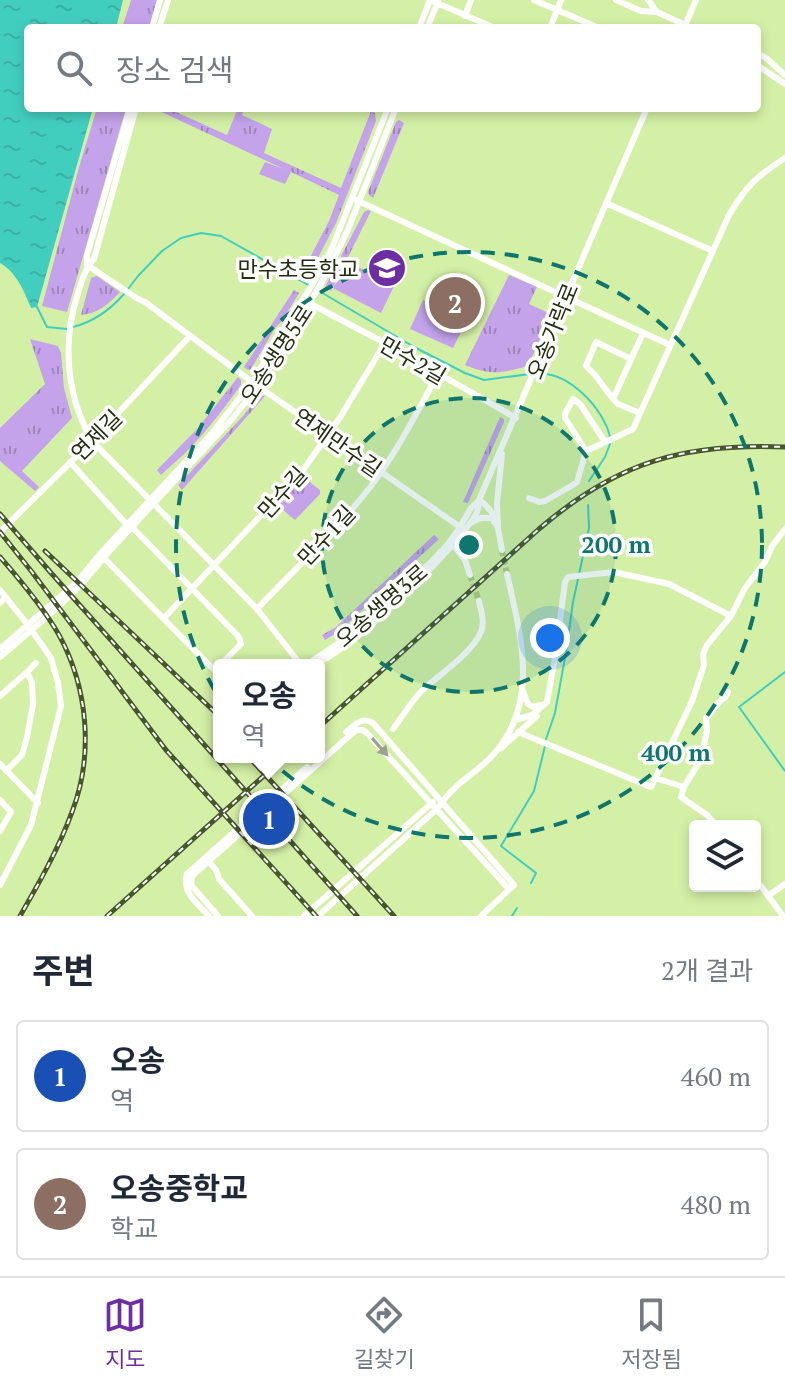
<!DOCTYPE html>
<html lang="ko">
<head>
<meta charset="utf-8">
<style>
  :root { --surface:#fff; --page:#f6f6f7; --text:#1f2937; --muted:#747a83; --line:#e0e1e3; --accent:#6e2ea3 }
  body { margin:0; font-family:"PT Serif","Noto Sans KR",serif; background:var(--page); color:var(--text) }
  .controls { position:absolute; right:24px; bottom:24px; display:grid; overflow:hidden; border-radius:8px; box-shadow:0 4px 12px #0003 }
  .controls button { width:72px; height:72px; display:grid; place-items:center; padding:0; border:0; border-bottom:2px solid var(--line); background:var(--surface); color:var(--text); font:40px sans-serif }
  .you { position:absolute; left:550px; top:638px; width:28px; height:28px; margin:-20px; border:6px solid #fff; border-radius:50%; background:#1a73e8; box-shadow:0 0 0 12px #1a73e833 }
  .badge { display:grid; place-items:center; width:52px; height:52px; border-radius:50%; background:var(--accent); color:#fff; font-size:26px; font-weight:700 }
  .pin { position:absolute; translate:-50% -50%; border:4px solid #fff; box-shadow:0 2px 8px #0006 }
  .popup { position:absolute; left:213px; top:659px; width:112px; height:104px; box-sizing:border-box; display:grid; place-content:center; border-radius:8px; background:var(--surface); filter:drop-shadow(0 2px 6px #0005); font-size:26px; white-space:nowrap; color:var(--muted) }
  .popup b { font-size:30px; color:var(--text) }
  .popup::after { content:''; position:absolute; left:50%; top:100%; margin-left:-16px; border:16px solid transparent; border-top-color:var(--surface) }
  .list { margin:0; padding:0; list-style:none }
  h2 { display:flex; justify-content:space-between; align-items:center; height:104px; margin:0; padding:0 32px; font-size:34px }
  h2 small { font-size:26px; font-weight:400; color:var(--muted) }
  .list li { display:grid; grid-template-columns:52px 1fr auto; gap:24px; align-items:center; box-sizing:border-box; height:112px; margin:0 16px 16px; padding:0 16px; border:2px solid var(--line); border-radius:8px }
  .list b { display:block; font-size:30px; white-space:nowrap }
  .list p { margin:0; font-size:26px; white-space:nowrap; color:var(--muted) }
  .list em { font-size:26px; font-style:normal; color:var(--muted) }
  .icon { flex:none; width:44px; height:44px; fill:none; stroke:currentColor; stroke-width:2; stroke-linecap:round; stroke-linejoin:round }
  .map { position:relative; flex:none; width:785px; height:916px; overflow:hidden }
  .search { position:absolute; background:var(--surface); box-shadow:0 4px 12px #0003; left:24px; right:24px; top:24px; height:88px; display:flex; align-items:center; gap:20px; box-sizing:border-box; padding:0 28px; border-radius:8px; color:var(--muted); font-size:30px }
  .sheet { height:360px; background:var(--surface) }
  nav { display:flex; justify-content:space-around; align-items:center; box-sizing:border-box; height:112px; border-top:2px solid var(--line); background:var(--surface); font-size:22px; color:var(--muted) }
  nav a { display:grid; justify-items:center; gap:4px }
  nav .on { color:var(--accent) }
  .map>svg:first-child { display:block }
  .grass { fill:url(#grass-tufts) }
  .garden { fill:#c4a3ea }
  .water { fill:url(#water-ripples) }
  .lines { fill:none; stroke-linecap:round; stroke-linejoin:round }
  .stream { stroke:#42cebf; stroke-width:2 }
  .minor-tunnel { stroke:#b1c988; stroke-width:6; stroke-dasharray:6 3; stroke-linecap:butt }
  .minor { stroke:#fff; stroke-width:6 }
  .rail-casing { stroke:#485630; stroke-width:5 }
  .rail { stroke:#fff; stroke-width:2; stroke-dasharray:6; stroke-linecap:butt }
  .oneway { fill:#9ca194 }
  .ring { fill:none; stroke:#0f766e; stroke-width:4; stroke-dasharray:14 10 }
  .labels { text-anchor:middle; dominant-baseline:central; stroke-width:7; stroke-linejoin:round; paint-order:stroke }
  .poi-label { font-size:22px; fill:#242e11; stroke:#fff; text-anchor:end }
  .street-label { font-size:22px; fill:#242e11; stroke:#fff }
  .centre { fill:#0f766e; stroke:#fff; stroke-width:4 }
  .ring-label { font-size:24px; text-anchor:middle; font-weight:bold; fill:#0f766e; stroke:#fff; stroke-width:7; stroke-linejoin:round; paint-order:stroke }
</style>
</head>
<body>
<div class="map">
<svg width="785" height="916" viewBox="0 0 785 916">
  <defs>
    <pattern id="grass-tufts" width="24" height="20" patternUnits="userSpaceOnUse" patternTransform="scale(2)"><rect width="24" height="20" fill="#c4a3ea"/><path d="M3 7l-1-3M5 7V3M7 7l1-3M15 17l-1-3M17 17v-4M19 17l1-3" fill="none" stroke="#9f85bc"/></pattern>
    <pattern id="water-ripples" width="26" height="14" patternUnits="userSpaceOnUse" patternTransform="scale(2)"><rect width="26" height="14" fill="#42cebf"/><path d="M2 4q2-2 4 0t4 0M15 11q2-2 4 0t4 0" fill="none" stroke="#3ab1a3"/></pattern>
  </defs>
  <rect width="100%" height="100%" fill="#d4f0a6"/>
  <path class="grass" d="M131 0H157L149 28H122Z
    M97 108H126L67 312 42 306 79 167Z
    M153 108H167L227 135 238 108H244L242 115 272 129 264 153 341 188 371 111 375 113 376 121 336 223 308 277 302 273 329 221 339 195 291 172 285 184 259 174 265 162 284 169Z
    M399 120 404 123 373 198 369 195 368 192 396 122Z
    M368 210 371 211 331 291 325 287 364 212Z
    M509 275 537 287 529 304 551 314 528 366C501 373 491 376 465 365Z
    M97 276 120 292C109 304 97 314 81 315L91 278Z
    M294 290 299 293 282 321 275 328 251 369 248 370 244 367Z
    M30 339 58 346 61 353 64 388 72 418 22 471 39 487 35 491 0 461V428L45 384Z
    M238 377 241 380V385C225 407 209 428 191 447 182 457 171 465 161 475L157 470 198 428Z
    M260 395 265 396 182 490 178 485 244 415Z
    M500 417 504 419V422L468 503 463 502Z
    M300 479H306L320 490V494L295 520 277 505Z
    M434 535 439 539 338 632 325 640 322 635 336 627Z"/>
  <path class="garden" d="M347 262 395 284 381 313 333 288Z
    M423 300 467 320 453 348 410 329Z"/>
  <path class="water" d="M0 0H123L116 28H28V108H93L37 307 31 308C24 291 17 273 0 263Z"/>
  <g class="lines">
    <path class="stream" d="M128 289 138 276 162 251 181 238 201 233 221 236 310 286
      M319 291 416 348 465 373 484 380 530 374
      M37 307 47 327 67 329
      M73 327C93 322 110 310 124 294
      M536 374C568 370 604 409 610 437
      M589 481 605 457 610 444
      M785 672 739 707 785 771
      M546 739 555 713 566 652 573 602 589 528 588 505
      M531 883 536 873 501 846 534 791 545 746
      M512 916 517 908"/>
    <path class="minor-tunnel" d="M502 550 507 574
      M470 575 479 601"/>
    <path class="minor" d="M534 0 599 28
      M616 0 641 11 657 12 692 28
      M648 0 657 12
      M465 16 471 0
      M152 28 160 0
      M159 28 168 0
      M419 28 430 0 495 28
      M427 28 438 2
      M550 28 561 0
      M684 28 696 0
      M757 53 766 58 785 75
      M757 65 785 84
      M136 108 94 259C85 268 82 281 78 293 62 342 66 395 92 441L257 609 301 665
      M356 200 670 345
      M606 203 713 251
      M87 265 138 299 145 302 252 382 460 527
      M87 265V255L130 108
      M309 303 385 343 516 418
      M631 359 596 342 586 366 595 375 613 399 643 333
      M613 399 618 404 640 413
      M586 451 565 418V414L573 399 580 404 605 442
      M70 462 127 525
      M529 498 539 502 545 501 571 486 577 482 586 451 633 429 729 215C747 185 756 177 785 158
      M479 500C498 512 498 530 502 550
      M470 523 481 518H492L495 523
      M498 526 497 503 502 454
      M132 527 239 637 241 644 220 665
      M0 532 92 441 190 336
      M453 545 465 560 470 575
      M101 555 219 675
      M0 590 28 625 51 658 58 683 61 706 31 825 0 885
      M0 603 2 601
      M257 609C295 569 337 530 371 486 397 452 417 412 438 374
      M164 618 301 473 339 419 385 343
      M0 649 78 581 100 554 212 433 252 382 315 280 332 248 388 108
      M0 657C36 626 75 596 104 557L232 419 258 386 321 284 347 232 396 108
      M306 665 339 643 430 563 448 544 460 527 471 508 479 500
      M312 665C345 657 462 544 477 512 478 508 479 505 479 500L647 108
      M27 672 36 663
      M523 691 528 704 533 707 541 705
      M0 696 27 672 32 683 33 704 27 737 22 755 6 771
      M515 720 532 715 547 702 555 658 565 582 568 577 614 572 669 584 731 616
      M393 729C404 715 414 696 428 685 444 672 473 651 481 632 485 622 481 611 479 601
      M346 732C355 725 361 716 373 723L514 885 481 916
      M518 732 651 787 692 701 704 665 703 654 707 645 731 616 745 588 765 562 772 546 785 529
      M501 748 537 716
      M0 764 38 803
      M655 778 684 787
      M0 800 11 812 0 831
      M717 826 707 815 681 797 684 787 701 759 707 731 706 718 722 699 725 698 728 692
      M207 860 216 870 219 879 252 916
      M755 878 783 916
      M768 896 785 884
      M209 916C198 904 181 892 187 874L307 767
      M218 916 191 885 192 876 356 730H363L367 733 509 889
      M304 916 433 802
      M318 916 437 809C441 804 444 799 449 794 461 780 478 771 491 757 541 705 521 636 507 574"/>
    <defs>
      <path id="rail" d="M0 514 52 574 357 916
        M0 532 32 572 166 750 316 916
        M45 551 219 716
        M0 557C21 581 43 607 59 635 88 688 94 755 72 812 59 848 39 883 20 916
        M319 727 539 529C617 462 683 443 785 447
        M249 757 394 916
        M107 916 285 757"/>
    </defs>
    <use href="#rail" class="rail-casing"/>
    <use href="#rail" class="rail"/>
  </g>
  <defs><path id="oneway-solid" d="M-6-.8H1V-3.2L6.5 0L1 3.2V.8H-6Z" transform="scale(2)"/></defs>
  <use class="oneway" href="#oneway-solid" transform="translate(380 747) rotate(48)"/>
  <circle cx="469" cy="545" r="147" fill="#0f766e" fill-opacity=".12"/>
  <g class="ring">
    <circle cx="469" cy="545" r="147"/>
    <circle cx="469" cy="545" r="293"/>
  </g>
  <defs>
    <symbol id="school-disc" viewBox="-11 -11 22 22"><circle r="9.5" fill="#6e2ea3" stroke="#fff"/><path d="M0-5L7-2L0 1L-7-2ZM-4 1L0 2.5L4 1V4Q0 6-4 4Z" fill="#fff"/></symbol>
  </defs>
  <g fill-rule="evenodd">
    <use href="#school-disc" x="365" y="246" width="44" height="44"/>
  </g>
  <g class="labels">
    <g class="poi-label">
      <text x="359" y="268">만수초등학교</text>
    </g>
    <g class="street-label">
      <text transform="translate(552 331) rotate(-68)">오송가락로</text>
      <text transform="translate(276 354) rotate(-57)">오송생명5로</text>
      <text transform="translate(413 360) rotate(30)">만수2길</text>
      <text transform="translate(96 435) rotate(-45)">연제길</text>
      <text transform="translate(338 442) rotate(35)">연제만수길</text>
      <text transform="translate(282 492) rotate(-48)">만수길</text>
      <text transform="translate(326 535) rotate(-47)">만수1길</text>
      <text transform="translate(381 605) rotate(-41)">오송생명3로</text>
    </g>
  </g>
  <circle cx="469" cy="545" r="12" class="centre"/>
  <g class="ring-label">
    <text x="616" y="553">200 m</text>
    <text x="676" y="761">400 m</text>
  </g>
</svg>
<div class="controls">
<button><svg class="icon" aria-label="layers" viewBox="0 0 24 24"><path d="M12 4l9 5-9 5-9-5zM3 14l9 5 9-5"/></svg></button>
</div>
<div class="you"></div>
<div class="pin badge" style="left:269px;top:819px;background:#1a4fb4">1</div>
<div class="popup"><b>오송</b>역</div>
<div class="pin badge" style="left:455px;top:303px;background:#8d6e63">2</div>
<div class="search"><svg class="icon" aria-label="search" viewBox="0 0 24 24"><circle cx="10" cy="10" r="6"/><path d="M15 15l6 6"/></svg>장소 검색</div>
</div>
<section class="sheet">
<h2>주변<small>2개 결과</small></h2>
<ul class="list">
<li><span class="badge" style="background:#1a4fb4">1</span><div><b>오송</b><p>역</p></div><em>460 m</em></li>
<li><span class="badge" style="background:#8d6e63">2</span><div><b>오송중학교</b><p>학교</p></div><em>480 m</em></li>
</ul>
</section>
<nav>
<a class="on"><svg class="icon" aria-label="map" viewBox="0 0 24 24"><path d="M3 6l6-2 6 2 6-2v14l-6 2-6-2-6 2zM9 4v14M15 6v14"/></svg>지도</a>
<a><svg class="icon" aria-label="directions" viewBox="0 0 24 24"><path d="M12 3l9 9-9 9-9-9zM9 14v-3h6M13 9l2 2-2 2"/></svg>길찾기</a>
<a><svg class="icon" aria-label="saved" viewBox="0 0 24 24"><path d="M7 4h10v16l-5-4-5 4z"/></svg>저장됨</a>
</nav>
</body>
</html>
